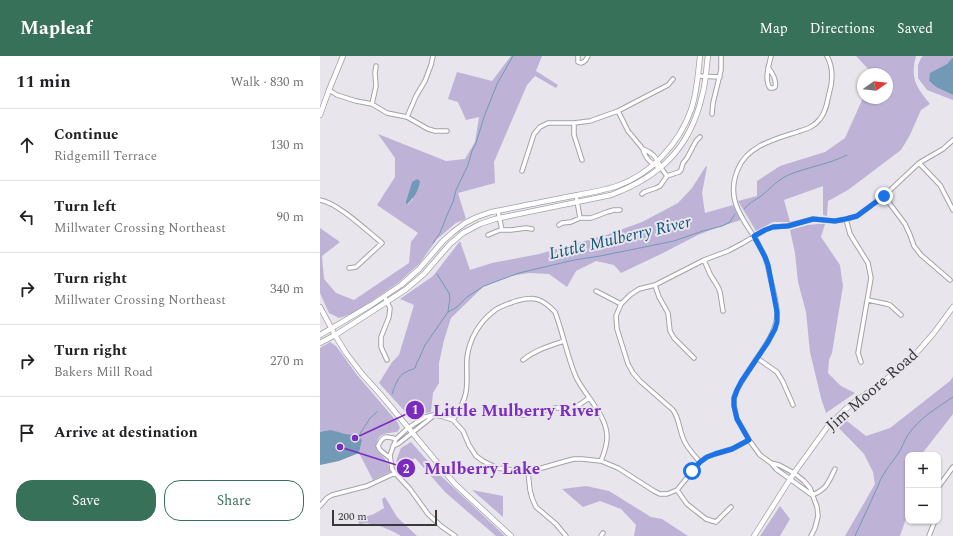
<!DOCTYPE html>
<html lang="en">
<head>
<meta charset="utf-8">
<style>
  :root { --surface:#fff; --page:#f6f6f6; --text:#202124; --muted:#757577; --line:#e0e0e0; --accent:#377159 }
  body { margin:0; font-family:Spectral,serif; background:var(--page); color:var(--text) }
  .controls { position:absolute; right:12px; bottom:12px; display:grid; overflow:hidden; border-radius:8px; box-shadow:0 1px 3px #0004 }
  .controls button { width:36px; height:36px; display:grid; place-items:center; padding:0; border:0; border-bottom:1px solid var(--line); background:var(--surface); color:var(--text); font:20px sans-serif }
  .compass { position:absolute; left:537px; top:12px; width:36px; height:36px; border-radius:50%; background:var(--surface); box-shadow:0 1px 3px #0004; rotate:75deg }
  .scale { position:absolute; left:12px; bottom:10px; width:105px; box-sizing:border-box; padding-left:4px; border:2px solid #39383b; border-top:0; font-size:11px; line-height:14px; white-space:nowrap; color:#39383b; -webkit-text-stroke:3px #e8e6ec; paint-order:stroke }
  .stop { position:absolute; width:12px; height:12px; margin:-9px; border:3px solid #1a73e8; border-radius:50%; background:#fff }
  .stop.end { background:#1a73e8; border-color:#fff; box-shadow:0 1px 4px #0008 }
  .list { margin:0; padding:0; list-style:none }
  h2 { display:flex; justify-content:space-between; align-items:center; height:52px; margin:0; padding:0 16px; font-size:17px }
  h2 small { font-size:13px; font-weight:400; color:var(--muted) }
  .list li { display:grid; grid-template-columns:26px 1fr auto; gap:12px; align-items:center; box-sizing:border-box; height:72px; padding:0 16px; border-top:1px solid var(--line) }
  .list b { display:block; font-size:15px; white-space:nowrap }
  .list p { margin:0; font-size:13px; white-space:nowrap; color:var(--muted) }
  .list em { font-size:13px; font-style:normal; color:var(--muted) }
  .actions { display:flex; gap:8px; padding:12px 16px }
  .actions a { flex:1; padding:9px 0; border:1px solid var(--accent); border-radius:16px; text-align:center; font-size:14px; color:var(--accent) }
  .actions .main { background:var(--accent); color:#fff }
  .icon { flex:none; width:22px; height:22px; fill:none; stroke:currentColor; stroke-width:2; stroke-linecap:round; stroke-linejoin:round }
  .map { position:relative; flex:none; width:633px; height:480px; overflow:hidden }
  header { display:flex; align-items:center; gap:24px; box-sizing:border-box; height:56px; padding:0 20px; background:var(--accent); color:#fff }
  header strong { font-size:19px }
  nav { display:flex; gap:22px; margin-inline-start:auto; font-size:14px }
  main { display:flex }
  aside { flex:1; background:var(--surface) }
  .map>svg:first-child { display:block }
  .green { fill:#beb2d7; fill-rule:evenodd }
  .water { fill:#7299b6 }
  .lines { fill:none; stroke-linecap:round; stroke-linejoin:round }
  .stream { stroke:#7299b6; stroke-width:1 }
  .street-casing { stroke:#a4a2a8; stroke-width:5.5 }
  .secondary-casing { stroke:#a4a2a8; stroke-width:6 }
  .street { stroke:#fff; stroke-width:3.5 }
  .secondary { stroke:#fff; stroke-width:4.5 }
  .route { stroke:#1a73e8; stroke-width:5 }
  .labels { text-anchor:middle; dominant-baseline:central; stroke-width:4; stroke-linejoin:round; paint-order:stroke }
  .street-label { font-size:16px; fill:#39383b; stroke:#e8e6ec }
  .water-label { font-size:17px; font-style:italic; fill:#11547c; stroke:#e8e6ec }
  .leader { fill:none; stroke:#7b2cbf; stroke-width:1.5 }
  .callout-dot { fill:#7b2cbf; stroke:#e8e6ec; stroke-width:1.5 }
  .mark-label { font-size:12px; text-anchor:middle; font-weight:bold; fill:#fff }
  .callout-label { font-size:17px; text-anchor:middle; font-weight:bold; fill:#7b2cbf; stroke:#e8e6ec; stroke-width:4; stroke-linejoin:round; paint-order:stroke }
</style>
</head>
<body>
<header>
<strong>Mapleaf</strong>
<nav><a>Map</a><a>Directions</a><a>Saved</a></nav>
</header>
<main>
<aside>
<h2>11 min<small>Walk · 830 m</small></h2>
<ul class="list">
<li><svg class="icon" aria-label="ahead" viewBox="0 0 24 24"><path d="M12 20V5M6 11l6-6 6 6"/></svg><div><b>Continue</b><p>Ridgemill Terrace</p></div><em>130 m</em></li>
<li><svg class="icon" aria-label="left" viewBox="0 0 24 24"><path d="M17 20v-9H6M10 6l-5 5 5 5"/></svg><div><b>Turn left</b><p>Millwater Crossing Northeast</p></div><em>90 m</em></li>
<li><svg class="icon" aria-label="right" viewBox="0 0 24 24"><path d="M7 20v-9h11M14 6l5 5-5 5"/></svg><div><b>Turn right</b><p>Millwater Crossing Northeast</p></div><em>340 m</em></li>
<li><svg class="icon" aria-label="right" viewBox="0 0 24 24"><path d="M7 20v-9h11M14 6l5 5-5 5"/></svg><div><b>Turn right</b><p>Bakers Mill Road</p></div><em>270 m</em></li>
<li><svg class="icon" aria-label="arrive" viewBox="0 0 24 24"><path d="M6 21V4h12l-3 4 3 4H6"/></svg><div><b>Arrive at destination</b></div></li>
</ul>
<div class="actions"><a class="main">Save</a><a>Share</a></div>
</aside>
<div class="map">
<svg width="633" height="480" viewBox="0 0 633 480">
  <rect width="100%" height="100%" fill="#e8e6ec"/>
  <path class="green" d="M191 0H222L216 15 238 29 236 32 215 20 207 29 174 106 175 127 138 137 146 163 136 167 117 183 100 207 79 226 34 257 19 262 9 257 0 237V172L20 186 2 200 4 223 16 237 34 244 89 207 91 186 98 177 57 149 75 121V102L58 78 126 105 145 103 155 86 159 61 146 64 138 46 128 43 137 16 172 25ZM92 126 93 143 88 148 86 145Z
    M536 0H596C590 22 596 31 610 48L601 54 590 79 581 94 528 134 508 145 507 160 503 159V130L464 144 470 166H453L436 175 418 145 437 140V125L460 110 505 96 525 82 543 42H567V18H552V17Z
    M603 0H633C629 9 619 13 611 17L609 25 616 31 633 39V44L607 34 598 22V9L601 2Z
    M386 110 387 111 382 137 385 157 413 149 421 164 393 173 378 179 341 198 301 217 294 209 276 205 256 215 247 231 229 218 209 217 190 220 163 231 131 262 124 284 119 307V327L113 337 111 356 89 360 59 327 72 306 79 299 94 249 80 243 113 220 140 185 150 214 172 207 219 198 286 179 322 166 358 147 372 132Z
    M498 168H505L501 181 520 209 523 230 512 297 509 304 508 317 521 330 535 337 506 357 501 342 490 296 486 256 478 226 475 197 470 174 488 169Z
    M10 286 16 290 37 319 78 367 80 372 77 376C62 377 55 379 57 395 66 403 68 405 70 416L53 424 39 397 42 384 38 379C33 378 28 379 24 378 15 376 9 373 0 376V292Z
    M633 321V358L601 399H588V457L580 480H525L555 428 553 416 544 398 517 370 523 362 546 380 570 372 630 325Z
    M91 386 120 419 185 480H176L148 456 125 436 95 402 80 414 76 405 81 392Z
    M266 430 289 435 331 461 342 463 368 480H314L316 469 301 453 280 445 263 451 242 433Z
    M152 434 183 440V461Z
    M65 441 77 461 97 480H81L74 476 60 470 47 467 39 468 38 463 54 458 64 452 62 443Z
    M460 450 470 463 460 480H440Z"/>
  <path class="water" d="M633 1V39L616 31 609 25 610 17 627 8Z
    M97 123 100 125C99 134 94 142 87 148H86V145L92 126Z
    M11 374 25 378 38 379 42 384 39 397 19 405 0 409V376L4 375Z"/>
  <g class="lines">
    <path class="stream" d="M424 153C429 147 434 145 441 140 450 133 459 122 471 118 489 111 509 108 527 99
      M113 187 120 177 127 159 133 146 136 134 148 109 152 95 156 87 164 61 177 28 193 0
      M117 218 129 237 130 242 128 256
      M72 338C75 330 78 319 86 316 89 314 92 314 95 312L97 306 99 303 105 289 128 256 137 251 147 241 164 230 199 217 254 204 280 200 354 185 383 175 402 170 410 166 415 158
      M38 380 40 378 50 362 57 356
      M535 480 558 430C562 418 570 409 578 398 582 392 584 385 588 379 599 362 617 352 633 341"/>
    <defs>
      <path id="street" d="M258 0V6L261 7C265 6 266 4 268 0
        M448 11C452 17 457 24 455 31L453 32H450C444 24 449 9 451 0
        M378 20 400 21
        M9 34 17 39 36 45 52 48 67 57 87 61 108 73 115 75H127
        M52 48 56 30 55 17 56 10
        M298 55 308 75 323 93
        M392 58 393 47 401 14V0
        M87 61 96 40 105 25 111 9 113 0
        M254 67V79L262 104
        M323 93C332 96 338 103 341 112 332 109 325 102 323 93Z
        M599 107 620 129 633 154
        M341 112 347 120
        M202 115 214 78 220 71 228 67H254L270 65 298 55 348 29 353 23
        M322 138 324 136 336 132 340 130 347 120 359 116 361 114 363 107 367 102 376 85 380 81
        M256 139 260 162
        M564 140 585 168 590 179 594 190 601 199 630 224
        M0 144C18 147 47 175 62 187L36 211 29 212
        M178 155 182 174
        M526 163 530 178 548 207 551 222 538 297 541 306
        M239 169 242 167 251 166 260 162H271L287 156 294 154H300
        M168 179 180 174H191L206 172 212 173
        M384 204 390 218 398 231 400 236 403 255
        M335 229 339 241 348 257 350 275 354 282 374 302
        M276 235 301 248
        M64 240 70 252 69 261 61 281V291L67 304
        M548 244 567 248 570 249 581 259
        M437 302 457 316 463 326 473 349
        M203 304C215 294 229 290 244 285
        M195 359H207L226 354 236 352H251L259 349 269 342
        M133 364C139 355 144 347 146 336 148 325 146 313 147 302 149 284 159 266 174 255 180 250 188 248 196 245 214 240 222 242 235 256 243 277 247 300 256 321 265 340 287 359 287 381 287 390 284 397 281 405
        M73 390 78 388 112 361
        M70 402 60 394 58 390C63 379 66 380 76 383
        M380 406C374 399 366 391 363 382 359 372 359 362 353 354L320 325 313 317 308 308 297 273 296 260 301 248 310 239 319 233 335 229 384 204 408 195 423 187 445 174 453 171 467 170 493 163 515 165 526 163 537 160 564 140 599 107 623 93 633 84
        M451 407 456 413 492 439
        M208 416 210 434 212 442 216 451 236 468 246 480
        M619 430 633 411
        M357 434 367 448 386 463 396 466 411 451
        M492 439C507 433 508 427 515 413
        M0 450 7 442 12 439 47 430 75 417
        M135 480 121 470 108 458 90 433 75 417 72 413 70 399 76 383 88 372 105 361 113 359 121 360 133 364 143 375 149 389 156 400 163 405 177 412 208 416 246 405 254 403H262L281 405 298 412 334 435 340 438H347L357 434 380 406 387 401 395 398 412 393 429 384
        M281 480 283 477
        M491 480 495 472 498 460 497 451 490 432 484 425 474 417 459 409 451 407 440 399 429 384 417 363 414 350V342L417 334C424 321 433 308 441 296 447 287 454 277 456 266 459 253 454 238 451 225 449 217 448 209 445 201 432 170 402 150 418 113 427 90 455 83 477 76 486 73 494 71 500 63 506 56 507 47 509 38 513 25 514 13 507 0
        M609 480 614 467"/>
      <path id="secondary" d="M0 59 9 34 23 0
        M0 251 15 279 26 297 42 318 61 339 135 428 191 480
        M0 279 51 249 81 229 99 213 123 185 133 176 145 167 157 161 171 156C193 152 215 147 237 143 256 139 279 136 297 130 331 118 359 88 371 54 377 37 378 18 380 0
        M0 287 17 278 85 234 104 218 130 188 143 177 160 168 175 163 291 139C341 120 370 92 382 40 386 27 386 13 388 0
        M434 480 474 417 508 370 529 350 564 325 585 308 599 294 613 278 633 251"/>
    </defs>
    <use href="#street" class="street-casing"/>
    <use href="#secondary" class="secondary-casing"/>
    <use href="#street" class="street"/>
    <use href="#secondary" class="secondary"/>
  </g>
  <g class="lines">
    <path class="route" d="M372 415 380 406 387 401 395 398 412 393 429 384 417 363 414 350V342L417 334 421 326 448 286 455 273 457 266V256L448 209 445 201 434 180 445 174 453 171 468 170 493 163 515 165 526 163 537 160 564 140"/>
  </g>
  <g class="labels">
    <g class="street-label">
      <text transform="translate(552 334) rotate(-41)">Jim Moore Road</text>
    </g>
    <g class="water-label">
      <text transform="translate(300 182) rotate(-13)">Little Mulberry River</text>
    </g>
  </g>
  <path class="leader" d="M35 382L95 354M20 391L86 412"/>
  <g class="callout-dot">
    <circle cx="35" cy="382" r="4"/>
    <circle cx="20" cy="391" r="4"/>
    <circle cx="95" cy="354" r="10"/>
    <circle cx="86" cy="412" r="10"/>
  </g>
  <g class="mark-label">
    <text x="95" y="358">1</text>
    <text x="86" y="417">2</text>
  </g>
  <g class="callout-label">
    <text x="197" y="360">Little Mulberry River</text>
    <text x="162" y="418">Mulberry Lake</text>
  </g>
</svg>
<div class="controls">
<button>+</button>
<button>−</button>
</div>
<svg class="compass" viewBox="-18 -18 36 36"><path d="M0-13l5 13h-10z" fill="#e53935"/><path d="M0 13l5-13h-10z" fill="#757577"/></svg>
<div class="scale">200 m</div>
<div class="stop" style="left:372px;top:415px"></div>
<div class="stop end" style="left:564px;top:140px"></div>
</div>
</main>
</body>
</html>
